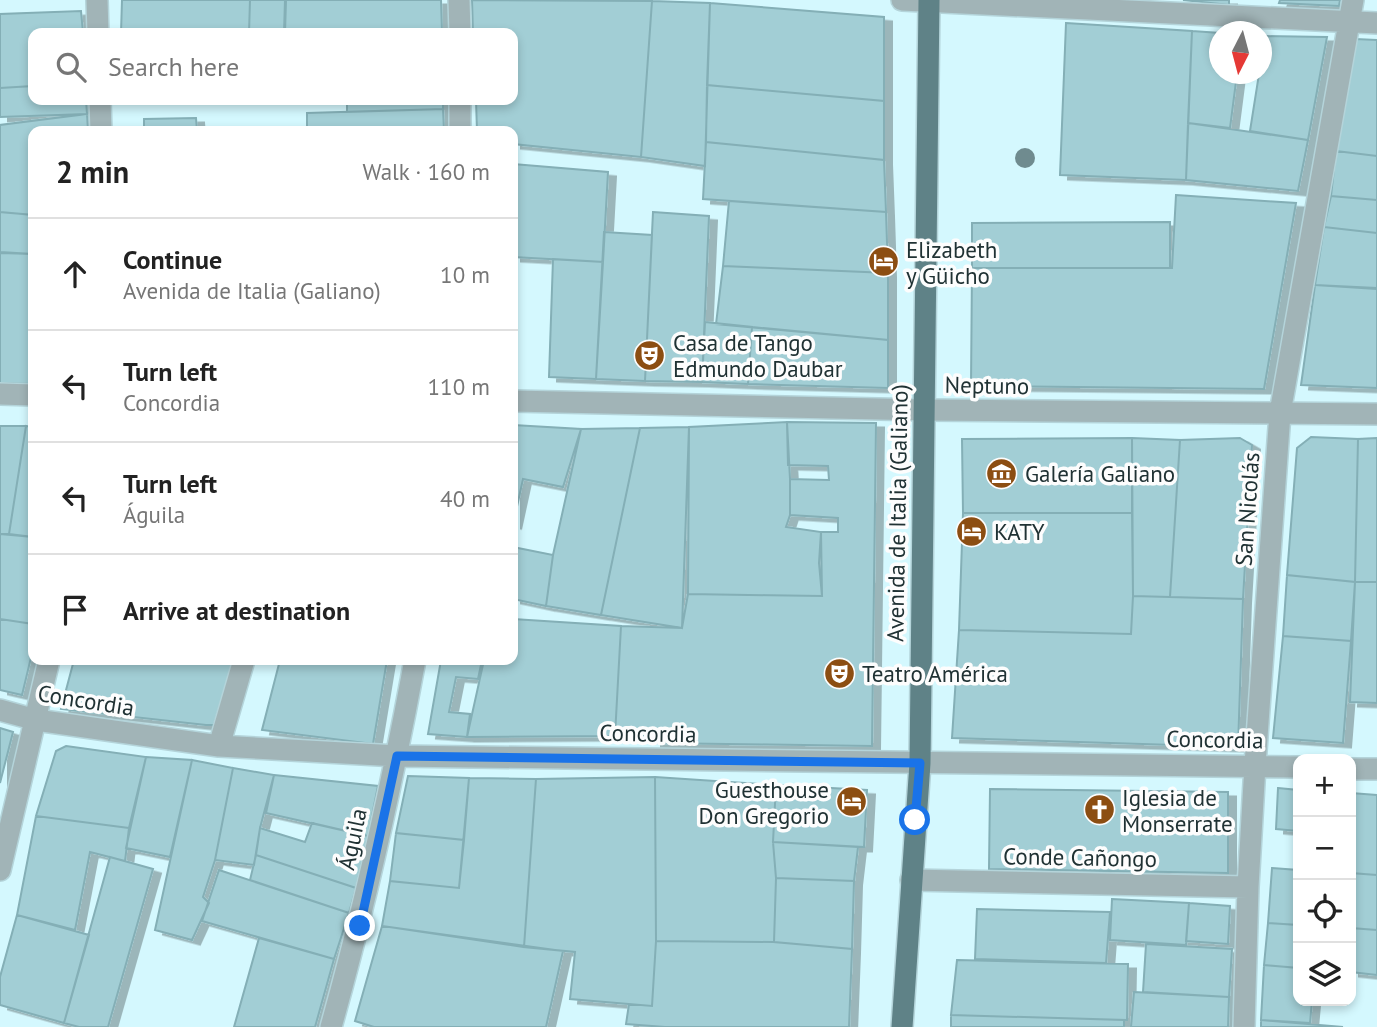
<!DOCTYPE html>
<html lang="en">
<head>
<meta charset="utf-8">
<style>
  :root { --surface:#fff; --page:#f2f2f2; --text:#222; --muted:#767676; --line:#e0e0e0 }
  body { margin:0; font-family:"PT Sans",sans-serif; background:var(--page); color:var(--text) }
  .controls { position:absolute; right:21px; bottom:21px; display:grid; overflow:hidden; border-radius:14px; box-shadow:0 4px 10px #0003 }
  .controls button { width:63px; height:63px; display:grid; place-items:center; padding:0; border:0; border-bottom:2px solid var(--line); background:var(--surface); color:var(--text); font:35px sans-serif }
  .compass { position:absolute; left:1209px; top:21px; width:63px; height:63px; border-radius:50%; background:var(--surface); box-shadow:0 4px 10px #0003; rotate:186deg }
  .stop { position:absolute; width:21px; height:21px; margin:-16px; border:5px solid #1a73e8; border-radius:50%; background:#fff }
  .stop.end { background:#1a73e8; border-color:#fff; box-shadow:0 2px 7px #0008 }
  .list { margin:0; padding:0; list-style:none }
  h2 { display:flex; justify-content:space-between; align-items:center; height:91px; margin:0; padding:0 28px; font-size:30px }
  h2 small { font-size:23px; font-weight:400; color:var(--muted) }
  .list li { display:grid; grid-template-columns:46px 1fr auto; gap:21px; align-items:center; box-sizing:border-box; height:112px; padding:0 28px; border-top:2px solid var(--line) }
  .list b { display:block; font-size:26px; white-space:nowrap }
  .list p { margin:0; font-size:23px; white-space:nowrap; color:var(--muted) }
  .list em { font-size:23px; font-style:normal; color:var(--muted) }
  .icon { flex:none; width:38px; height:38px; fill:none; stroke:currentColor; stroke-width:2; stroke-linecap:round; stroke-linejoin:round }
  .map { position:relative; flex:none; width:1377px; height:1027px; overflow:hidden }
  .search { position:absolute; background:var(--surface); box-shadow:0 4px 10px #0003; left:28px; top:28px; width:490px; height:77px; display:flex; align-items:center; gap:18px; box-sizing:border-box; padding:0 24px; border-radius:14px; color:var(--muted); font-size:26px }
  .panel { position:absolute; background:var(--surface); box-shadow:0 4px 10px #0003; left:28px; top:126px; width:490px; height:539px; border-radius:14px }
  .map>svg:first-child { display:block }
  .building { fill:#a2ced5; stroke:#84afb6; stroke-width:2; filter:url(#shadow) }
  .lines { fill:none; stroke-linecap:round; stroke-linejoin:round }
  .minor-casing { stroke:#b4d4da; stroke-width:24 }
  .major-casing { stroke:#b4d4da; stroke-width:24 }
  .minor { stroke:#a1b4b7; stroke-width:21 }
  .major { stroke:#5f8287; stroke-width:21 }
  .tree { fill:#6f8b8f }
  .route { stroke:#1a73e8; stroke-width:9 }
  .labels { text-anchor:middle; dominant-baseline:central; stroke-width:7; stroke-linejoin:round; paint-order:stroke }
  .poi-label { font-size:23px; fill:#203234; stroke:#fdfdfd; text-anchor:start }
  .street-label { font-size:23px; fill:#203234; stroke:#fdfdfd }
</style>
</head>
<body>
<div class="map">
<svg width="1377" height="1027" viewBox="0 0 1377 1027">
  <defs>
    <filter id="shadow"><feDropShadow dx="8" dy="4.5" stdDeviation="0" flood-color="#0004"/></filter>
  </defs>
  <rect width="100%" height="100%" fill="#d4f8fe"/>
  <path class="building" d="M122 0H250L249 33H121Z
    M250 0H285L284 33H249Z
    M286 0H441L442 33H285Z
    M472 0 652 1 641 157 513 144V131H477L476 100H513V33H473Z
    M1183 0H1229V5Z
    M1280 0H1340L1339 6 1279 3Z
    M652 1 710 3 705 166 641 157Z
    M710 3 884 17V101L707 85Z
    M81 11 83 33H33V86L0 88V14Z
    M1066 23 1192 31 1186 180 1060 175Z
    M1192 31 1220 33V74H1237L1230 128 1188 123Z
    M1264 36 1327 37 1308 140 1250 131 1259 74H1262Z
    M1355 39 1377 40V156L1336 151Z
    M707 85 884 101V160L706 142Z
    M33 86V100H86L87 114 0 117V88Z
    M347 100H443V109L347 112Z
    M443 109 444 131H307V113Z
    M87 114 88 131H33V215L0 212V125Z
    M196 118 197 131H144V119Z
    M1188 123 1308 140 1298 191 1186 180Z
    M706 142 884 160 886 212 703 199Z
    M1336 151 1377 156V200L1331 196Z
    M513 164 608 172 603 262 513 257Z
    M1176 195 1296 203 1264 389 971 386 972 268H1172Z
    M1331 196 1377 200V233L1324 227Z
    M729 201 886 212 888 273 723 266Z
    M0 212 33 215V254L0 252Z
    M653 212 709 216 702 382 645 381Z
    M1170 222V268H972V223Z
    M1324 227 1377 233V288L1315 285Z
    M604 232 652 235 645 381 596 379Z
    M0 253 33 254V384L0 383Z
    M553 259 603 262 596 379 549 377Z
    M723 266 888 273V340L716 324Z
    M1315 285 1377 289V388L1301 385Z
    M705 322 752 327 748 384 702 382Z
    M752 327 888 340V388L748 384Z
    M787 422 876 423 872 746 653 743V735L615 736 621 626 682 628 688 594 822 596 821 532H838V518L790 515V479L829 480 828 466 788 465Z
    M787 422 790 479V515L786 527 821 532 819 563 822 596 688 594 689 427Z
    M513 425 581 429 563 487 523 479 513 525Z
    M0 426H26L9 534H0Z
    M26 426 33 427V537L9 534Z
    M689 427 682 628 601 615 640 428Z
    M640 428 601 615 546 606 553 555 581 429Z
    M1311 437 1358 439 1355 582 1287 575 1297 448Z
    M1132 438V513H963L962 439Z
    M1132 438 1180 440 1170 597 1133 596Z
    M1240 438 1252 445 1243 599 1170 597 1180 440Z
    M1377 438V582H1355L1358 439Z
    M963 513H1132L1133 596 1131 634 959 630Z
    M0 534 33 537V624L0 619Z
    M513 547 553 555 546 606 513 599Z
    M1287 575 1355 582 1351 641 1283 636Z
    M1355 582H1377V703L1350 702Z
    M1133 596 1243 599 1238 747 952 738 959 630 1131 634Z
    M0 619 33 624V649L22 695 0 690Z
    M513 619 621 626 615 736 467 737 484 660H513Z
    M1283 636 1351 641 1343 743 1273 738Z
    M74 660H234L214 725H206L61 709Z
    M280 660H387L373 744 262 730Z
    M441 660H482L478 679 456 677 449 712 470 714 467 737 428 734Z
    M0 728 13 732 0 783Z
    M66 746 146 757 129 828 36 816 56 751Z
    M146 757 192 760 170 857 126 848Z
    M192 760 233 768 215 860 203 897 209 903 192 940 155 930Z
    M233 768 274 775 260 828 254 865 215 860Z
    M274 775 378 786 368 836 266 813Z
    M408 776 469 778 464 840 396 833Z
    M655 777 656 941 652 1006 570 999 575 952 524 947 536 779Z
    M655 777 776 785 773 842 776 878 774 942 656 941Z
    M469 778 536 779 524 947 382 926 390 881 459 888Z
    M776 785 867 790 864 847 773 842Z
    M1278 788 1298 790V831L1276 829Z
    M990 789 1228 792V873L989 869Z
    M1351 793 1377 795V875L1351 873Z
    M36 816 129 828 125 861 90 852 75 930 17 915Z
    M312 823 368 836 356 888 256 855 260 828 305 842Z
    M396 833 464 840 459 888 390 881Z
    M773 842 858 847 854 881 776 878Z
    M256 855 356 888 349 913 250 880Z
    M110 857 153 869 108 1027H79L64 1023Z
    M1272 868 1298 870V925L1268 923Z
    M219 870 349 913 334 959 202 921Z
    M1351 873 1377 875V930L1351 928Z
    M776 878 854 881 852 949 774 942Z
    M1112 899 1189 903 1186 945 1110 940Z
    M1189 903 1230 906 1228 944 1186 941Z
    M977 909 1110 912 1106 963 975 959Z
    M17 915 89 935 64 1023 0 1005V977Z
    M1268 923 1298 925V968L1264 965Z
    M382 926 563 951 546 1027H374L355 1021Z
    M1351 928 1377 930V975L1351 972Z
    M259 938 334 959 315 1027H234Z
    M656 941 774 942 852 949 849 1027H665L626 1024 629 1004 652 1006Z
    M1146 944 1232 949 1229 997 1143 992Z
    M957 960 1128 964 1127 1020 951 1015Z
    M1264 965 1298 968V1001H1312L1310 1023 1261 1020Z
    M1134 992 1229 997 1228 1027H1131Z
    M951 1015 1124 1020V1027H951Z
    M1261 1020 1343 1027H1261Z"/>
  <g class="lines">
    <defs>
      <path id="minor" d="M97 0 98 33
        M459 0 460 33
        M902 0 1377 23
        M100 100 101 131
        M460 100V131
        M0 394 33 395
        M513 401 925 410 1377 414
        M0 710 36 720 219 746 397 756 1298 767
        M219 746 244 660
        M1351 769H1377
        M0 870 49 660
        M911 880 1248 887
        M331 1027C365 906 392 784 415 660
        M1244 1027 1248 887 1255 765 1280 413 1353 0"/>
      <path id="major" d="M902 1027 920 763 929 0"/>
    </defs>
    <use href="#minor" class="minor-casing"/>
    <use href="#major" class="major-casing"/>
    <use href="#minor" class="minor"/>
    <use href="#major" class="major"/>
  </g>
  <circle class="tree" cx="1025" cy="158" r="10"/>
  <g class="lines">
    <path class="route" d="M360 926 397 756 920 763 915 820"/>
  </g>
  <defs>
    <symbol id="hotel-disc" viewBox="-11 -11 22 22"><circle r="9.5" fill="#8c4e12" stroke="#fdfdfd"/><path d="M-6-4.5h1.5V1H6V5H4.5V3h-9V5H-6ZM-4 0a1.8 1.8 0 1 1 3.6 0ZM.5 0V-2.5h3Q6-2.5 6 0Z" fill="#fff"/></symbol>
    <symbol id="theatre-disc" viewBox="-11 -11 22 22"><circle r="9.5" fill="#8c4e12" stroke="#fdfdfd"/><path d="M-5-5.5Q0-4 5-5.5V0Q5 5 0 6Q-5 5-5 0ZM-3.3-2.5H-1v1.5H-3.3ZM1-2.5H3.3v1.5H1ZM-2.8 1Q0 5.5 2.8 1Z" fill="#fff"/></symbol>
    <symbol id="museum-disc" viewBox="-11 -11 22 22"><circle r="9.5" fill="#8c4e12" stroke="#fdfdfd"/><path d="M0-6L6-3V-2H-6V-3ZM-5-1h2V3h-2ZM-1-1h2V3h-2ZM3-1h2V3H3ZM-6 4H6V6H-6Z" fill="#fff"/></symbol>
    <symbol id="church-disc" viewBox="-11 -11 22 22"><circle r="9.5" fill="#8c4e12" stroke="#fdfdfd"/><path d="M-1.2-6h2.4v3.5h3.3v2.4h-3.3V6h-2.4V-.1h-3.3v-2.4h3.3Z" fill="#fff"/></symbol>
  </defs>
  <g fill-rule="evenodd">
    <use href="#hotel-disc" x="866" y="244" width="35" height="35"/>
    <use href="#theatre-disc" x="632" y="338" width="35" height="35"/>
    <use href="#museum-disc" x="984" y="456" width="35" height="35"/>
    <use href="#hotel-disc" x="954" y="514" width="35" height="35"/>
    <use href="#theatre-disc" x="822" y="656" width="35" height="35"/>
    <use href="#hotel-disc" x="834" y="784" width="35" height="35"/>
    <use href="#church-disc" x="1082" y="792" width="35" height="35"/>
  </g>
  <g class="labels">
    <g class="poi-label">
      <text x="906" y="249">Elizabeth<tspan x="906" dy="26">y Güicho</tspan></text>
      <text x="673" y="342">Casa de Tango<tspan x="673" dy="26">Edmundo Daubar</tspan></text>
      <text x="1025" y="473">Galería Galiano</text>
      <text x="994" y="531">KATY</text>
      <text x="862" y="673">Teatro América</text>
      <text x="829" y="789" text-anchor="end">Guesthouse<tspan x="829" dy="26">Don Gregorio</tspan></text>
      <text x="1122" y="797">Iglesia de<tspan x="1122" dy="26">Monserrate</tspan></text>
    </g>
    <g class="street-label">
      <text transform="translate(987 385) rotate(1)">Neptuno</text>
      <text transform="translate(1247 509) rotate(-86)">San Nicolás</text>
      <text transform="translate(897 513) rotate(-89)">Avenida de Italia (Galiano)</text>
      <text transform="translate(86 700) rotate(9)">Concordia</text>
      <text transform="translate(648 733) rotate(1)">Concordia</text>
      <text transform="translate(1215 739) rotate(1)">Concordia</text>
      <text transform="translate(352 839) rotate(-78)">Águila</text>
      <text transform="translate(1080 857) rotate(1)">Conde Cañongo</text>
    </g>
  </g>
</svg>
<div class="controls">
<button>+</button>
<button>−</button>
<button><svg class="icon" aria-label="locate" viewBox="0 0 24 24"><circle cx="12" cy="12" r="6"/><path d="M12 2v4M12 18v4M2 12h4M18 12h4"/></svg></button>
<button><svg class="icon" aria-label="layers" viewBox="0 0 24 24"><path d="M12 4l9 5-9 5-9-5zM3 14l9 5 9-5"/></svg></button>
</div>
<svg class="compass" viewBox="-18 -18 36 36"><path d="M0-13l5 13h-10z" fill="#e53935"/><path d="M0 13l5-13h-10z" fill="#767676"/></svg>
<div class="stop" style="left:915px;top:820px"></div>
<div class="stop end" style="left:360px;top:926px"></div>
<div class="search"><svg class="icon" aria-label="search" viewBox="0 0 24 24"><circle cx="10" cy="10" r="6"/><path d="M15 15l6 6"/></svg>Search here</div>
<section class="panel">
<h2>2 min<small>Walk · 160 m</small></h2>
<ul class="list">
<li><svg class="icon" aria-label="ahead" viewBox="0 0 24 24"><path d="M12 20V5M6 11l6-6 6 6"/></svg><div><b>Continue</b><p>Avenida de Italia (Galiano)</p></div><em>10 m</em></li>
<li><svg class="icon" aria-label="left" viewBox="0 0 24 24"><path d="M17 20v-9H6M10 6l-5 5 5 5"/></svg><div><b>Turn left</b><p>Concordia</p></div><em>110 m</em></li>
<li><svg class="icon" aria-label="left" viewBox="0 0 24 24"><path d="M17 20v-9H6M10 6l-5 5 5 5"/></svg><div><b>Turn left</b><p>Águila</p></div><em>40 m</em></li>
<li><svg class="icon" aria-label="arrive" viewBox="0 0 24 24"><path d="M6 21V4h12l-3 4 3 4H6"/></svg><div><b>Arrive at destination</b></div></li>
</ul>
</section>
</div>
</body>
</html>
